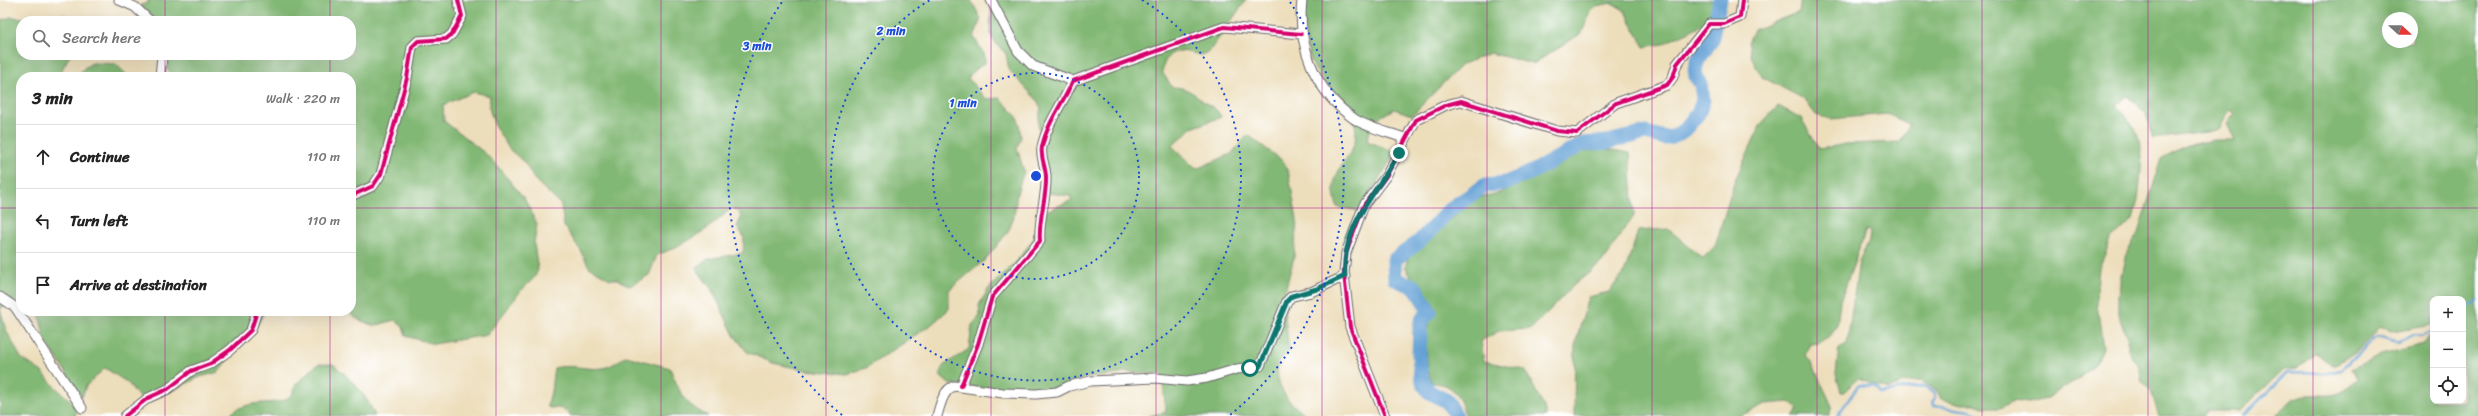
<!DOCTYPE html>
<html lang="en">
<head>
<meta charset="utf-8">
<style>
  :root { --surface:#fff; --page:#f6f6f6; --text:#222; --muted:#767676; --line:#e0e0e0 }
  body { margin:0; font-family:Sriracha,sans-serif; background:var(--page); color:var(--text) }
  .controls { position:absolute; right:12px; bottom:12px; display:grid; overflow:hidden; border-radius:8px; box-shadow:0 4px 16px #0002 }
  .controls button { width:36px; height:36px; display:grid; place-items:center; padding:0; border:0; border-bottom:1px solid var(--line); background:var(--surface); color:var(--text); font:20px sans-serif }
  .compass { position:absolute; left:2382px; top:12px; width:36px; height:36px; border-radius:50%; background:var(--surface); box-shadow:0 4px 16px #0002; rotate:111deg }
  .stop { position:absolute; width:12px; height:12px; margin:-9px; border:3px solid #0f766e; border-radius:50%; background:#fff }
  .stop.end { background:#0f766e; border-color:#fff; box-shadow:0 1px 4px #0008 }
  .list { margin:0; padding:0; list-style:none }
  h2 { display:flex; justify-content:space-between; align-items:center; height:52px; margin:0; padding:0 16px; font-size:17px }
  h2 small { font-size:13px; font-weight:400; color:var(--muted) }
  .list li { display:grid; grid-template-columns:26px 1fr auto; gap:12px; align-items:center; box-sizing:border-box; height:64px; padding:0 16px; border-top:1px solid var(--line) }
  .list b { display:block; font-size:15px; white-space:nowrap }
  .list em { font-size:13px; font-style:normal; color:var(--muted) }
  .icon { flex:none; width:22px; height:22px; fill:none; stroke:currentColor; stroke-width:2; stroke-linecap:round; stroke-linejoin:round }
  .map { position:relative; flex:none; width:2478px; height:416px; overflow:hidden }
  .search { position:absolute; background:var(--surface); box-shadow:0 4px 16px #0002; left:16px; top:16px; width:340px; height:44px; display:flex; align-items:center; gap:10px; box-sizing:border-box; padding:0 14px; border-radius:16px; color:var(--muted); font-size:15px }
  .panel { position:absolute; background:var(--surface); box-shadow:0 4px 16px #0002; left:16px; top:72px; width:340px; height:244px; border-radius:16px }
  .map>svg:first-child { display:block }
  .forest { fill:#82b874; stroke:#526d58; fill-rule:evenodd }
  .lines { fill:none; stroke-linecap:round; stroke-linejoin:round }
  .stream { stroke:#65a1d5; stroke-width:2.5 }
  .river { stroke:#65a1d5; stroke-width:15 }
  .minor-casing { stroke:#696468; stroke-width:11 }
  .minor { stroke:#fff; stroke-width:9 }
  .cycleway-casing { stroke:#fff; stroke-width:6 }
  .cycleway { stroke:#d6006c; stroke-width:4 }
  .route { stroke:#0f766e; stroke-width:5 }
  .grid { fill:none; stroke:#b5179e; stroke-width:1; stroke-opacity:0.55 }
  .ring { fill:none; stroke:#1d4ed8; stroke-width:2; stroke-dasharray:2 4 }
  .centre { fill:#1d4ed8; stroke:#fff; stroke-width:2 }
  .ring-label { font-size:12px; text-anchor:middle; font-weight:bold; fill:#1d4ed8; stroke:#fff; stroke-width:3; stroke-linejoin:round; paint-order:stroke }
</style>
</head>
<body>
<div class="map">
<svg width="2478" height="416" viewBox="0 0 2478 416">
  <rect width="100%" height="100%" fill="#fff"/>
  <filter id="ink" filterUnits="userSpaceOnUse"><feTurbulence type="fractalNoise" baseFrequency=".025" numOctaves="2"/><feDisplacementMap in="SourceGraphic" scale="8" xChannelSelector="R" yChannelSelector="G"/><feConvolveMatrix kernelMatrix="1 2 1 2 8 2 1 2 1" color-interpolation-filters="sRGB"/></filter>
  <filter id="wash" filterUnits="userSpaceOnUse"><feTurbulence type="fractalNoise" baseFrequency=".012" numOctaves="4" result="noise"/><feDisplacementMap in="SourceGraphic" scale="16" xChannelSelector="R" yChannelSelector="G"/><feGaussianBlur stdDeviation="0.9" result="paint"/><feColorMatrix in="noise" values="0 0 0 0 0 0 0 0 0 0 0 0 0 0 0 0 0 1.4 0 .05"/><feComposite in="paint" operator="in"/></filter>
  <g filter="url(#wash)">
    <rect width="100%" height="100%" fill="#eddebb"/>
    <path class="forest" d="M148 0H971L981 19 974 37 985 56V63L974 70 968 78 986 99 1000 98 1018 118 1021 137 1017 148 1024 171 1017 193 1014 216 1008 232 985 260 949 290V309L932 324 866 368 847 374 805 370 773 363 747 352 734 335 712 290 696 268 708 259 743 253 744 237 737 227 741 218 739 212 732 207C711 229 686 244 657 255L649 275 630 286 617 279H610L589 267 581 251 564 226 561 205 534 179 525 163 509 149 495 126 489 108 490 96 473 92 443 105 444 121 486 154 499 168 524 198 537 224 534 244 538 270 534 278 520 292 487 335 434 344 406 336 403 327 395 320 374 326 357 319 347 311H351V77H175L174 74 167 70 168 55H351V21H158L140 5 148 3Z
      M986 0H1246L1209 52 1200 55C1180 49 1166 48 1162 72L1172 87C1186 87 1192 92 1203 101 1210 107 1217 107 1221 117L1192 128 1172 146 1196 169 1231 154 1248 135 1284 162 1289 175 1297 220 1294 257 1283 299 1289 351 1277 363C1277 390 1286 401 1308 416H1148L1166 412 1162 374 1121 372V374L1084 378 1064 386 1042 390H1007L949 384 939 375 943 366 969 349 972 325 980 316 979 305 989 288 1017 261 1034 238 1036 226 1044 212 1072 200 1070 196 1049 193C1037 175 1042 155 1041 134 1036 126 1039 117 1041 108L1037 100 1009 70 1006 54 993 40 990 33 991 9Z
      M1302 0H1719L1714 19 1663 44 1644 47 1624 10 1612 3 1596 6 1590 12 1582 33 1533 64 1490 53 1461 65 1412 115 1394 109 1373 121 1367 141 1396 152 1359 211 1337 207C1336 201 1333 192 1334 186 1337 161 1361 152 1355 125 1352 108 1326 88 1316 71 1304 51 1305 23 1302 0Z
      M1801 0H2478V416H2275C2281 411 2287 402 2293 399 2317 387 2335 408 2357 378L2352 369 2377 356 2424 344 2433 331V401H2463V299H2433V324L2392 331 2380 326C2368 343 2352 358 2332 365L2316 353 2297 368 2283 370 2240 411H2208L2204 416H2159L2151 391 2142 381 2138 364 2131 358 2128 349V340L2118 314V294L2127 253 2138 233 2162 158 2188 145 2214 140H2235L2227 124 2235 113 2230 110 2219 129 2207 132 2153 139 2146 113 2127 96 2117 105 2135 128 2142 146 2141 172 2138 200 2133 219 2111 240 2099 268 2096 297 2103 348 2096 363 2077 380 2045 399 2029 403 2013 401 2000 408H1986L1975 404H1962L1941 399 1937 391 1921 381 1904 383 1888 389 1857 379 1844 392H1841L1836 374 1839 348 1847 344 1859 261 1869 241 1870 231 1866 230 1840 302 1837 325 1830 337 1819 343 1811 344 1805 355 1812 363 1832 406 1829 416H1793L1798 409 1790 402 1765 404 1740 416H1574L1575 346 1588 297 1609 292 1625 271 1638 231 1668 229 1703 258 1715 246 1735 180 1761 124 1778 106 1801 118 1819 149 1846 144 1901 142 1909 124 1887 114 1830 119 1816 115 1804 99 1762 77 1752 59 1748 42 1754 30 1799 12ZM2388 18H2412V42H2388Z
      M64 15 74 21H21V55H70L58 77H21V308L13 300 0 309 1 20 11 17 47 20Z
      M92 63 116 64 129 77H77L84 68Z
      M1601 148 1630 153 1634 216 1601 263 1574 285 1531 329 1499 331 1481 341 1484 361 1525 370 1544 407 1546 416H1466C1458 396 1456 384 1432 383L1428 371 1425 335 1430 321 1432 302 1412 279 1405 266 1410 254 1474 199 1502 192 1577 153Z
      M0 309 7 332 21 358 42 372 55 387 78 407 75 416H0Z
      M39 311H265C254 335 232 350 219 372L200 377 144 404 128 383 105 368 86 386 82 397 44 338Z
      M626 356 670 368C680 392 683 404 708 416H570C566 408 557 407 549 408L547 405C553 390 551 384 554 368 574 363 590 372 607 367 613 365 620 360 626 356Z
      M318 364H333C350 378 367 395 375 416H229C252 391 290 416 296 384Z"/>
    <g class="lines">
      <path class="stream" d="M2463 311 2478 301
        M1837 416 1859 385 1875 386 1880 393 1924 386 1933 391 1935 398 1932 402 1934 406 1970 411 1982 416
        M2243 416 2288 372 2328 373 2341 370 2376 337H2382L2398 342 2414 335 2422 336 2433 330"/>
      <path class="river" d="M1456 416 1447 401 1428 391 1421 377 1419 355 1420 326 1423 318 1430 312 1415 287 1395 279 1394 260 1420 241 1450 209 1486 185 1506 183 1532 172 1583 144 1607 142 1646 133 1665 138 1673 137 1684 130 1698 114 1703 100 1701 84 1696 77 1695 69 1698 60 1711 41 1720 0"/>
    </g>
  </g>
  <g filter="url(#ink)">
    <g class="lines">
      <defs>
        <path id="minor" d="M119 0 135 7 150 21
          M991 0 1018 51 1033 66 1073 81
          M1302 0C1297 45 1315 91 1353 118 1367 128 1388 132 1404 138
          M160 77 162 55
          M351 196 373 186 381 174 407 78 412 47 418 41 446 39 452 34 462 16 458 0
          M0 297 15 307 82 408
          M961 386 978 344 992 297 1040 241C1038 219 1047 198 1046 177 1046 167 1040 157 1042 147 1047 123 1063 103 1073 81L1224 27 1301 34
          M125 416 148 398 168 389 191 371 210 364 230 350 251 330 257 311
          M937 416C940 406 943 390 954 386L1003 393 1036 394 1057 392 1069 386 1091 381 1155 378 1187 381 1207 378 1237 369 1260 366 1287 301 1292 296 1311 292 1345 276
          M1385 416 1350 327 1344 274 1346 253 1364 205 1386 176 1416 120 1446 105 1461 101 1557 131 1577 133 1616 103 1667 85 1673 77 1677 64 1709 24H1724L1740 17 1742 0"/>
      </defs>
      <use href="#minor" class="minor-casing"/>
      <use href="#minor" class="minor"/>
      <defs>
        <path id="cycleway" d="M351 196 373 186 381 174 407 78 412 47 418 41 446 39 452 34 462 16 458 0
          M961 386 978 344 992 297 1040 241C1038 219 1047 198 1046 177 1046 167 1040 157 1042 147 1047 123 1063 103 1073 81L1224 27 1301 34
          M125 416 148 398 168 389 191 371 210 364 230 350 251 330 257 311
          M1385 416 1350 327 1344 274 1346 253 1364 205 1386 176 1416 120 1446 105 1461 101 1557 131 1577 133 1616 103 1667 85 1673 77 1677 64 1709 24H1724L1740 17 1742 0"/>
      </defs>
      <use href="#cycleway" class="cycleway-casing"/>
      <use href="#cycleway" class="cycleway"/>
    </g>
  </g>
  <g class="lines" filter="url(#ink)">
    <path class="route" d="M1250 368 1260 366 1287 301 1292 296 1317 289 1345 276C1341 227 1377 192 1399 153"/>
  </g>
  <path class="grid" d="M165 0V21M330 0V21M496 0V416M661 0V416M826 0V416M991 0V416M1156 0V416M1322 0V416M1487 0V416M1652 0V416M1817 0V416M1982 0V416M2148 0V416M2313 0V416M165 55V77M330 55V77M0 208H21M351 208H2478M165 311V416M330 311V416"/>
  <g class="ring">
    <circle cx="1036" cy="176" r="103"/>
    <path d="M1142 0A205 205 0 1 1 930 0"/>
    <path d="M842 415A308 308 0 0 1 782 2M1290 2A308 308 0 0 1 1230 415"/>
  </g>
  <circle cx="1036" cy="176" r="6" class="centre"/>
  <g class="ring-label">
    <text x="891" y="35">2 min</text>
    <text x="757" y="50">3 min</text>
    <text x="963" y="107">1 min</text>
  </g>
</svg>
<div class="controls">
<button>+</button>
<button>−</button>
<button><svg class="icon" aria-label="locate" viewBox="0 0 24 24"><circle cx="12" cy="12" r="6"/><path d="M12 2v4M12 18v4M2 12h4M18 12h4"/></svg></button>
</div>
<svg class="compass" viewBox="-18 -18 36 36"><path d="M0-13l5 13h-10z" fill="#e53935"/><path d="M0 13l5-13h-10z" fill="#767676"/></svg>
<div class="stop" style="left:1250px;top:368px"></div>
<div class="stop end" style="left:1399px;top:153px"></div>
<div class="search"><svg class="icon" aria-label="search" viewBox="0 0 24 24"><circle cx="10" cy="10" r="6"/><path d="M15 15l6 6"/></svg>Search here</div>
<section class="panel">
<h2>3 min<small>Walk · 220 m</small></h2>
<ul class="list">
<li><svg class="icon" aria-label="ahead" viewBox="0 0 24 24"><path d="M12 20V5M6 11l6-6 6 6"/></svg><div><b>Continue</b></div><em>110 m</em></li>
<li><svg class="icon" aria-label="left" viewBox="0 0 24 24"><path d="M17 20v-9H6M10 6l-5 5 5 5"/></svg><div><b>Turn left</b></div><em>110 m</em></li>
<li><svg class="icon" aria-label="arrive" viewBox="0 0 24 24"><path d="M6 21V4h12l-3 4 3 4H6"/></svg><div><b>Arrive at destination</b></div></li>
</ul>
</section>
</div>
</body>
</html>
